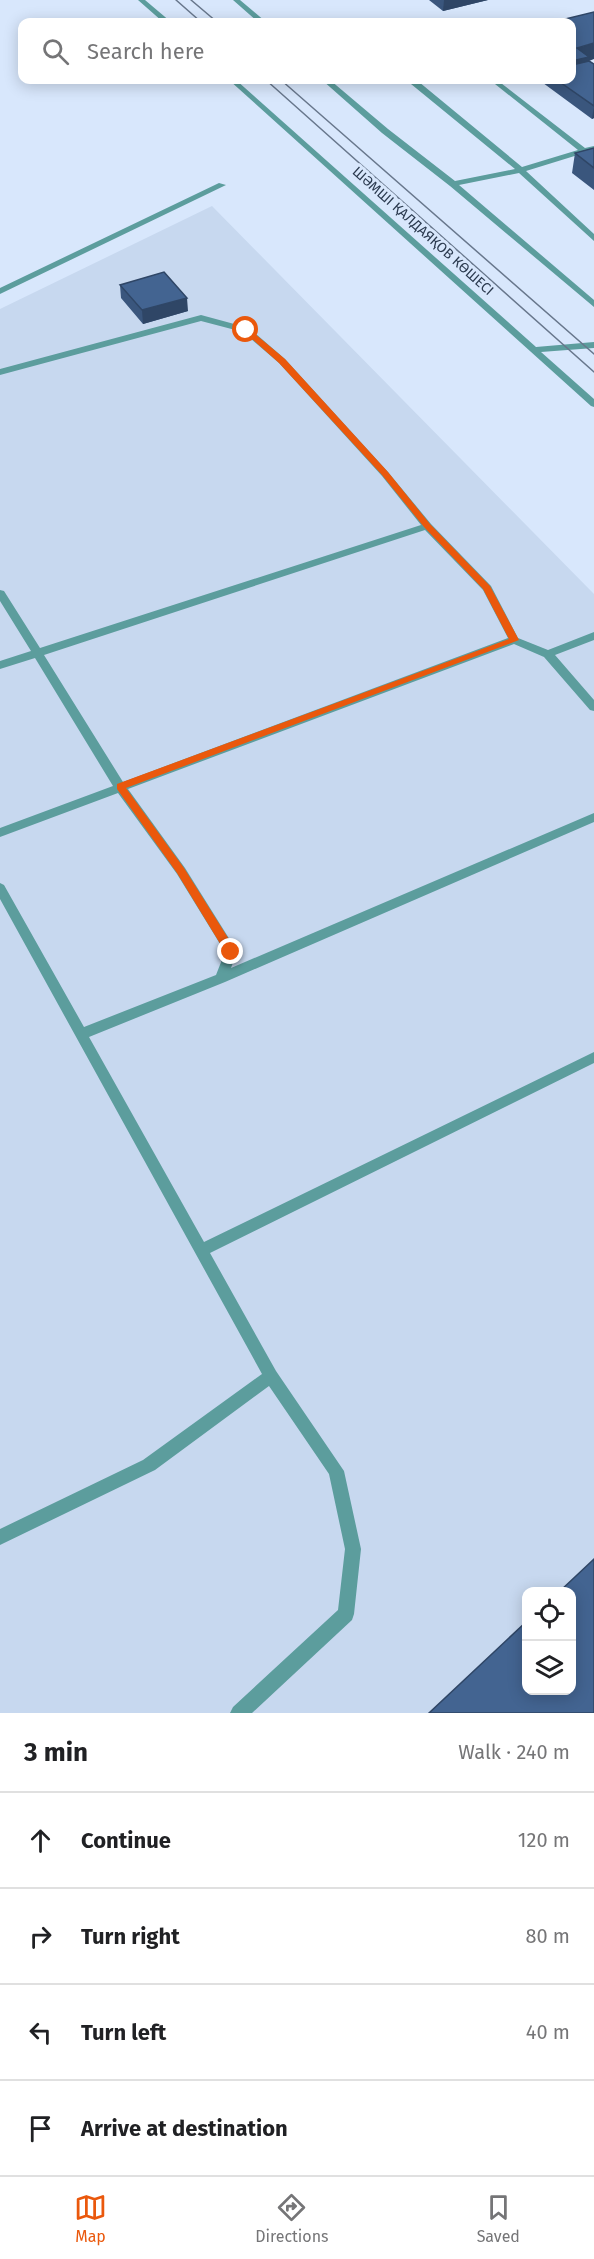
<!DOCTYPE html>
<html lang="en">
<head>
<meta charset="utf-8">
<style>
  :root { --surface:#fff; --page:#f6f6f6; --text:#202124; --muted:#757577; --line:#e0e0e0; --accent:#ea580c }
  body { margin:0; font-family:"Fira Sans",sans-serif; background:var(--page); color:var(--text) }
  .controls { position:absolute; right:18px; bottom:18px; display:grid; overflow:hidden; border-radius:12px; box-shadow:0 3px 15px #0003 }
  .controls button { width:54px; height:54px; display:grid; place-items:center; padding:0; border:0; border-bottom:2px solid var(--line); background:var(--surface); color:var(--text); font:30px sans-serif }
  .stop { position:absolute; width:18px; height:18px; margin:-14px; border:4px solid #ea580c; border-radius:50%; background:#fff }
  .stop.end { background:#ea580c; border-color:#fff; box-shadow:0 2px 6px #0008 }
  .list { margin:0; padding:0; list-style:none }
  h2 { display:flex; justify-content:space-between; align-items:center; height:78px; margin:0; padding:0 24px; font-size:26px }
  h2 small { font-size:20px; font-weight:400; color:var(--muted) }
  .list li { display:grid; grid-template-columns:39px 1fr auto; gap:18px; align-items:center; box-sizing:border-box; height:96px; padding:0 24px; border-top:2px solid var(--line) }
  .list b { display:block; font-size:22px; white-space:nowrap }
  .list em { font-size:20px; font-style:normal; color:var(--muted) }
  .icon { flex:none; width:33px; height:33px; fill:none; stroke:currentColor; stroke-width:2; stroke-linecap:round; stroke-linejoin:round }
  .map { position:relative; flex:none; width:594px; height:1713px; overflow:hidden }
  .search { position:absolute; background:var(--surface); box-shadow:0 3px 15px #0003; left:18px; right:18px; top:18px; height:66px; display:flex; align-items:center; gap:15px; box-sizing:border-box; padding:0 21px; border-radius:12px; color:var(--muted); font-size:22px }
  .sheet { height:462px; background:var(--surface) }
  nav { display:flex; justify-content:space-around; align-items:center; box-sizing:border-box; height:84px; border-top:2px solid var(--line); background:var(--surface); font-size:16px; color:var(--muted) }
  nav a { display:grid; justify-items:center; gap:3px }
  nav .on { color:var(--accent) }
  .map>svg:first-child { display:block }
  .built { fill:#c7d8ef; fill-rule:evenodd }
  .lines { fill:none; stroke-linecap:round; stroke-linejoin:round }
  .lane { fill:#5c9d9d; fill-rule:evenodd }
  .street { fill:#5c9d9d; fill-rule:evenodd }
  .tram { stroke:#68778c; stroke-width:1.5 }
  .wall { fill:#3a567d }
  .shaded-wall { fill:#2f4666 }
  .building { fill:#436491; stroke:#2f4666; stroke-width:1.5 }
  .route { fill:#ea580c }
  .labels { text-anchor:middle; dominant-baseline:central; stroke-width:6; stroke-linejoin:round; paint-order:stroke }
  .far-street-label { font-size:14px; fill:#2b3a4f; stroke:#d8e7fc }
</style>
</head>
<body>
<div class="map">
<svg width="594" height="1713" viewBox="0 0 594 1713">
  <rect width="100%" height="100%" fill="#d8e7fc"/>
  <path class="built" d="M212 206 594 594V1713H0V309ZM526 1592H572V1690H526Z"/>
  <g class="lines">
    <path class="lane" d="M219 183 226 185 0 294V288Z
      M201 315 249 328 285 359 388 472 431 524 491 586 518 638 548 650 594 632V640L555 655 594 700V711L590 710 544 657 514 644 128 789 185 868 235 948 237 952 231 968 594 813V822L225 982 89 1037 204 1242 594 1052V1063L210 1253 276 1371 344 1471 361 1549 354 1614 352 1620 252 1713H230L233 1707 338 1610 345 1549 329 1474 269 1386 155 1470 0 1545V1529L143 1460 262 1374 0 899V883L4 885 84 1027 216 975 225 952 177 874 118 793 0 837V828L113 786 35 658 0 669V661L31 651 0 601V590L4 591 40 648 421 525 382 476 279 363 243 332 201 321 0 375V369ZM425 530 483 590 508 638 123 782 44 655Z"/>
    <path class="street" d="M138 0H145L171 22H163Z
      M233 0H240L266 22H258Z
      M229 80H236L536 347 594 342V348L541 352 594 399V407L591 406Z
      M322 80H330L388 129 455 181 515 169 411 84 410 82 413 80H420L419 82 522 167 578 150 490 80H497L585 148 594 146V150L526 171 594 234V241L519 173 459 185 594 300V307L450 186 382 133Z"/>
    <path class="tram" d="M176 0 201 22
      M191 0 217 22
      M266 80 594 372
      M281 80 594 354"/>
  </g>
  <path class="wall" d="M429 0H488L443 11Z
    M589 61 594 64V118L592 119 539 80H572Z
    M594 148V190L572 173 575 153Z
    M120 285 188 311 143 324 121 298Z"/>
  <path class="shaded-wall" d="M444 0H488L443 11Z
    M594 43V59L589 61 572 77V61L577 48Z
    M594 106V118L592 119Z
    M187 298 188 311 143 324 142 310Z"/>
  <path class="building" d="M594 12V43L577 48 589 57 572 61V22H553Z
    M589 61 594 64V106L557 80H572V65Z
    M594 148V168L575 153Z
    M164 272 187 298 142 310 120 285Z
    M594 1559V1713H429L526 1622V1690H572V1592H559Z"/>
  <path class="route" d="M243 328H248L285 359 388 472 430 524 490 586 519 640 126 788 184 868 235 949 236 952 231 956 227 955 177 873 117 789V784L509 639 483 589 424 527 382 475 279 363 243 331Z"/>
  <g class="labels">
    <g class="far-street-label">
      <text transform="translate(423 231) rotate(42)">ШӘМШІ ҚАЛДАЯҚОВ КӨШЕСІ</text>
    </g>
  </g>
</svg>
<div class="controls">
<button><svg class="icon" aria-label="locate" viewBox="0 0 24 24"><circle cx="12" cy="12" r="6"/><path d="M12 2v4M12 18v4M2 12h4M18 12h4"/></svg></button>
<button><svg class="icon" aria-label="layers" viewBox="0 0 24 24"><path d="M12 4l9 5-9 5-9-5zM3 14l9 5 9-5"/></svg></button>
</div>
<div class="stop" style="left:246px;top:330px"></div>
<div class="stop end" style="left:231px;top:952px"></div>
<div class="search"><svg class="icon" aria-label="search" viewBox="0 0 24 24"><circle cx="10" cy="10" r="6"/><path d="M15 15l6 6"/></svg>Search here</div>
</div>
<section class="sheet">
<h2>3 min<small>Walk · 240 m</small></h2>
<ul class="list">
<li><svg class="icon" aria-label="ahead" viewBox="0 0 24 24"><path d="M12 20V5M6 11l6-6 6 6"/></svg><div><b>Continue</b></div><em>120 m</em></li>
<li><svg class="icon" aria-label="right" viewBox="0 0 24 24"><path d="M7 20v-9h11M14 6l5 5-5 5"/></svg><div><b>Turn right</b></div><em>80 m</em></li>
<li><svg class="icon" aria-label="left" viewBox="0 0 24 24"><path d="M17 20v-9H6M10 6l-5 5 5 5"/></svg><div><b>Turn left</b></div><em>40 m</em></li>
<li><svg class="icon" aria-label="arrive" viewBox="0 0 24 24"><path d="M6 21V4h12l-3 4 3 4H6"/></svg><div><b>Arrive at destination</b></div></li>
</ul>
</section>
<nav>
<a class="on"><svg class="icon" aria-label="map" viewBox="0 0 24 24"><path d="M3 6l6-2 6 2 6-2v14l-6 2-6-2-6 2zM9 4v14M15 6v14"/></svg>Map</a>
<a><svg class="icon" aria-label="directions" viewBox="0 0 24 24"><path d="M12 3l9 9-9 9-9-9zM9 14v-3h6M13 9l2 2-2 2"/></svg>Directions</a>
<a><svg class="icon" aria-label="saved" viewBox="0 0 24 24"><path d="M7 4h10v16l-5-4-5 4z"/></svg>Saved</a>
</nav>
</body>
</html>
